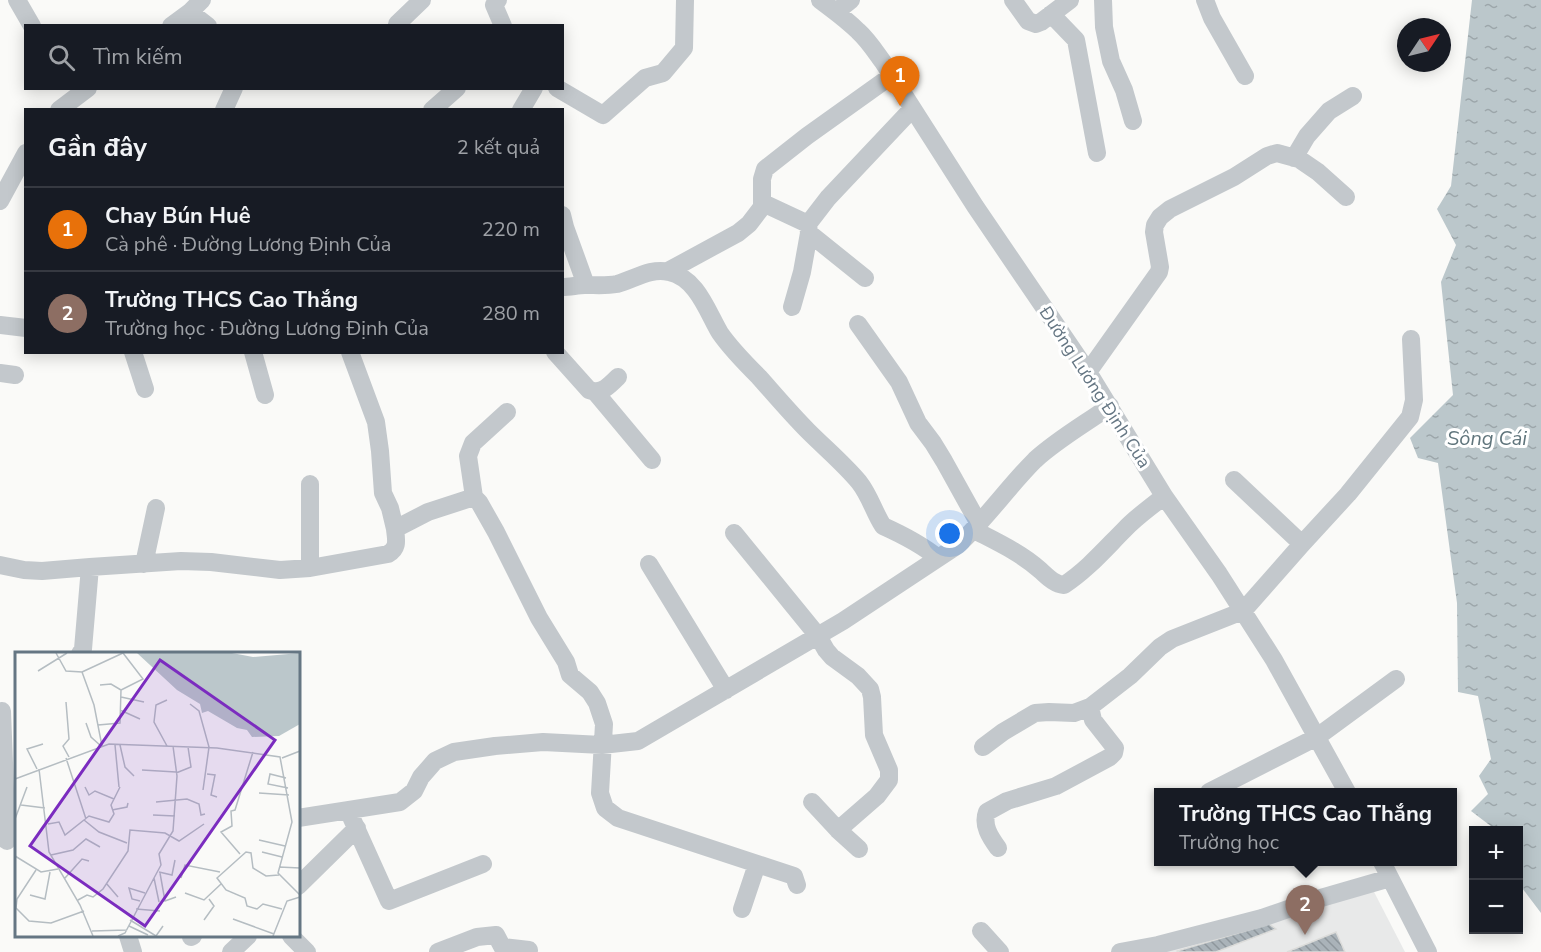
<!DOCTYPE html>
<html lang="vi">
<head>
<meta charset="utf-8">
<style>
  :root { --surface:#171b24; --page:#20242c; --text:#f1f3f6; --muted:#9ea1a6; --line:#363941; --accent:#0f766e }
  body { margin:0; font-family:"Nunito Sans",sans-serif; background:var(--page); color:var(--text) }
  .controls { position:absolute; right:18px; bottom:18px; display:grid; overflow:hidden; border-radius:0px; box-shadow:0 3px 15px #0003 }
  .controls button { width:54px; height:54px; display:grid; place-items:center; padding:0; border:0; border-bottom:2px solid var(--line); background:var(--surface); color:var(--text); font:30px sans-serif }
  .compass { position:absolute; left:1397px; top:18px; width:54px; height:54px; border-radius:50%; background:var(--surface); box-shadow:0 3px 15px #0003; rotate:55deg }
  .you { position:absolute; left:950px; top:534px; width:21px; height:21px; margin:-15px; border:4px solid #fff; border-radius:50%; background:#1a73e8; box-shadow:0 0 0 9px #1a73e833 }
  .badge { display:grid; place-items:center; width:39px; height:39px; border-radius:50%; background:var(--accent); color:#fff; font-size:20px; font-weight:700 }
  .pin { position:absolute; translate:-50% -50px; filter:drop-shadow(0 2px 3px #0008) }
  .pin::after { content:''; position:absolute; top:32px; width:21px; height:18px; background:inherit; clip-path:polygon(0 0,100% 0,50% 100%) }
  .popup { position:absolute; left:1154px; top:788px; width:303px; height:78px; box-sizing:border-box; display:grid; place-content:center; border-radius:0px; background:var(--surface); filter:drop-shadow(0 2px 4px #0005); font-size:20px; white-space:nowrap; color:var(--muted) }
  .popup b { font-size:22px; color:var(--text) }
  .popup::after { content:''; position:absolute; left:50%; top:100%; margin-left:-12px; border:12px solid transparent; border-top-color:var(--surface) }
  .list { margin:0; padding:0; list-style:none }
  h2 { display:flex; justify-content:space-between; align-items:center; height:78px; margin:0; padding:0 24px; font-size:26px }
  h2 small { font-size:20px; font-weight:400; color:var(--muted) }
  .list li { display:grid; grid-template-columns:39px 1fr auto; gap:18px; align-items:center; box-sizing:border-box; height:84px; padding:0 24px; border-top:2px solid var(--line) }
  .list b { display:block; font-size:22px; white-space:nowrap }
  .list p { margin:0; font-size:20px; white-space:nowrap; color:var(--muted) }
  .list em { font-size:20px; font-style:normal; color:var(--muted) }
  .icon { flex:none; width:33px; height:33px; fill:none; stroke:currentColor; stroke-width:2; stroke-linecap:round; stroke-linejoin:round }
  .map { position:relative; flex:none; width:1541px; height:952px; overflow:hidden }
  .search { position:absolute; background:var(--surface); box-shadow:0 3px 15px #0003; left:24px; top:24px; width:540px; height:66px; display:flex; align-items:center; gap:15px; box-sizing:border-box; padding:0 21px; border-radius:0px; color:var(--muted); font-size:22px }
  .panel { position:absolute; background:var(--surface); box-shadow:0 3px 15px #0003; left:24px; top:108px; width:540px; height:246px; border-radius:0px }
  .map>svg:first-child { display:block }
  .built { fill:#e8e9e9 }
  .water { fill:url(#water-ripples) }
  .building { fill:url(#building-back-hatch); stroke:#dcdcda; stroke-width:1.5 }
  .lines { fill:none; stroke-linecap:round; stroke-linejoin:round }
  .minor { stroke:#c3c8cc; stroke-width:18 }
  .labels { text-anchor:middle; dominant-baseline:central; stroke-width:6; stroke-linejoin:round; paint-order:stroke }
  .street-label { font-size:18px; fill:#657683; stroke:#fff }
  .water-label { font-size:20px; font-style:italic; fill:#60757c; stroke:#fff }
  .inset-road { fill:none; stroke:#b5bdc2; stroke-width:1.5 }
  .view { fill:#7b2cbf; fill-opacity:0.15; stroke:#7b2cbf; stroke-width:3 }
  .inset-edge { fill:none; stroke:#657683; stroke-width:3 }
</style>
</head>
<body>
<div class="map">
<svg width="1541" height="952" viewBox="0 0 1541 952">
  <defs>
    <pattern id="water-ripples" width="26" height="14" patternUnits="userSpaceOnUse" patternTransform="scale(1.5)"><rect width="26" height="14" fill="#bbc7cb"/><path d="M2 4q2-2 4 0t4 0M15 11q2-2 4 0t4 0" fill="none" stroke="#9ca6aa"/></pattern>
    <pattern id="building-back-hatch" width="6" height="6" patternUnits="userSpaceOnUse" patternTransform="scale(1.5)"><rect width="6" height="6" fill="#aab3b9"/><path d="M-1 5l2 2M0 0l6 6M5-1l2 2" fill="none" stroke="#8e969c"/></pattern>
  </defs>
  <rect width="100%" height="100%" fill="#fafaf8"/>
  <path class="built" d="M1372 888 1405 952H1145Z"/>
  <path class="water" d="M1472 0H1541V913L1519 884 1518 830H1496L1471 811 1488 794 1479 776 1491 759 1478 696 1458 692 1457 603 1438 463 1418 458 1410 438 1453 395 1441 282 1456 245 1437 209 1451 186Z"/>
  <path class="building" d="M1269 924 1276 929 1216 952H1178L1177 951Z
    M1336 932 1345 952H1287Z"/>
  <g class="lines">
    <path class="minor" d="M17 0 32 26
      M498 0 494 5 503 26
      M820 0C833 10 846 19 858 31 868 40 875 51 883 62L975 206 1088 372 1164 496 1219 574 1274 660 1347 792
      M1013 0 1028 21 1036 24 1041 22 1070 0
      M1103 0 1104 27 1111 61 1124 90 1133 121
      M1205 0 1212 18 1245 76
      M190 12 208 26
      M836 12 851 0
      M1051 14 1076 40 1097 153
      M397 24 422 0
      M171 26 190 12 202 0
      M557 88 603 115 645 78 663 73 684 48 685 0
      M59 110 88 88
      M224 110 234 88
      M432 110 457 88
      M521 110 534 88
      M1294 158 1307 136 1329 111 1353 96
      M0 201 26 153
      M763 203 808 224
      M562 215 565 227 586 285
      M809 233 865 278
      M668 271 738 233 749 224 762 207V179L765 169 807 136 891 76
      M562 287C570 287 578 285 585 285 596 285 606 286 617 284 633 280 651 267 669 272 697 278 707 311 720 333 731 349 745 363 759 377 775 395 791 414 808 431 825 448 844 464 859 482 870 496 874 512 883 526 903 535 921 544 938 558
      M792 307 802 272 809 233 808 224 828 198 912 109
      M858 324 899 382 918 423 933 443 944 461 979 524
      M0 325 26 328
      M133 352 145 389
      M253 352 265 395
      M350 352 376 422 380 451 383 493 390 508 395 529
      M555 352 589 390C602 395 609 385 618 377
      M1088 372 1159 272 1160 267 1154 232 1155 225 1160 217 1170 209 1234 177 1267 156 1277 153 1299 159 1318 172 1346 197
      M0 373 15 375
      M596 393 652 460
      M1234 480 1302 544
      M310 484V568
      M474 497 468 456 473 443 507 412
      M974 530C997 542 1021 553 1040 570 1048 577 1054 584 1064 585 1087 570 1105 549 1124 530 1136 517 1151 507 1164 496
      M734 533 818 636 826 650 832 657 858 676 870 689 872 697 874 735 889 770V780L877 796 838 830 859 849
      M144 564 156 508
      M649 564 726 690
      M0 565 24 570 42 571 90 567 181 561 211 562 280 570 310 568 388 554C399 548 396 539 395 529L428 512 474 497 479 502 496 532 539 618 566 662 570 675 590 692 597 703 604 724 600 793 605 808 618 818 794 876 797 885
      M80 654 83 649 90 567
      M2 711 7 841
      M983 747 1003 732 1035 713 1049 712 1074 713 1090 707 1130 676 1160 647 1172 639 1243 611 1302 544 1348 494 1410 417 1414 400 1411 339
      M1209 792 1317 737 1396 679
      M812 802 838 830
      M348 810 389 901 483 864
      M298 818 400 802 414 791 421 777 435 761 454 752 495 746 543 742 602 745 638 741 843 621 958 545C986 519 1008 487 1035 460 1058 439 1085 424 1110 406
      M998 848C990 837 982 825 987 812L1007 801 1056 786 1110 757 1114 753 1115 748 1093 720 1090 707
      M1382 862 1428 952
      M298 886 357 828
      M742 909 757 864
      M981 931 1000 952
      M128 936 133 952
      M291 936 307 952
      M191 937 193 936
      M503 947 529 950
      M231 952 248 936
      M438 952 477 937 496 935 505 952
      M1120 952 1158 945 1262 918 1314 900 1390 878"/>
  </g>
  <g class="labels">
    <g class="street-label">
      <text transform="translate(1095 387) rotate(57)">Đường Lương Định Của</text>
    </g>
    <g class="water-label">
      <text x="1487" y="438">Sông Cái</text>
    </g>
  </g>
  <g transform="translate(15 652)">
    <rect width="285" height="285" fill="#fafaf8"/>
    <path d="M122 1H217L238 5 285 1V72L264 84 237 85 232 78 222 76 193 59 187 61 185 52 162 38Z" fill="#bbc7cb"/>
    <path class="inset-road" d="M41 1 51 19 67 20 79 53 87 94M23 19 52 1M67 20 108 1 128 27 106 38 105 71 83 73M85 33 96 32 106 38M106 45 129 50M51 50 54 87 48 94 54 105M175 52 184 59 194 95 188 138M105 58 125 67M71 71 76 85 86 94M100 93 104 135M105 93 110 115 119 124M152 94 139 70 141 53 152 48M51 106 71 167M267 106 285 99M22 117 12 97 28 92M24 117 34 200 65 253 78 284M127 118 161 120M161 121 176 115 173 95M192 122 200 123 196 143 202 145M271 126 255 122 253 132 273 136M0 127 94 92 202 96 265 105 277 170 263 221 285 243M70 135 74 143 80 139 99 147M244 141 274 143M141 150 172 147 184 152 186 163 190 162M6 153 30 156M97 158 112 155 113 151M138 163 160 164M0 167 12 135M69 168 84 180 112 191M33 172 44 170 50 183 74 164 94 170 99 162 96 153 105 135M244 188 270 194M247 200 267 205M225 202 206 180 217 174 216 159 220 158 238 100M36 203 58 198 71 187 85 195M0 204 26 220 43 217M264 215 285 216M21 218 2 247 1 256 14 269 36 271 69 259M144 220 157 223 160 208M145 221 150 249 161 245M264 223 251 224 238 216 236 201 231 200 202 226 211 238 230 246 232 254 242 257 248 252 267 257M50 226 67 207 74 209M139 226 144 250M166 226 170 213 205 220M91 231 103 245M170 241 189 248 206 232M15 243 30 247 35 220M63 248 72 243 78 245 88 237 113 199 115 178 150 181 164 189 189 172M125 249 117 247 114 236 130 241M101 253 117 264M121 257 145 259M218 267 259 282M115 268 141 284 148 274M189 268 199 254 194 247M114 274 133 283M77 279 112 278M103 284 110 281 139 226 146 213 144 202 158 179 162 124 158 94M258 284 272 249 285 245"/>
    <path class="view" d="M145 8 260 88 130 274 15 194Z"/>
    <rect width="285" height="285" class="inset-edge"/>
  </g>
</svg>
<div class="controls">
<button>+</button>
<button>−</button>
</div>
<svg class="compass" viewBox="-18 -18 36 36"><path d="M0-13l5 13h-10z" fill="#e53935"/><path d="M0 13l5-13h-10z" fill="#9ea1a6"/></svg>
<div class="you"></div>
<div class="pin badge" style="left:900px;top:106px;background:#e8710a">1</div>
<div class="pin badge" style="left:1305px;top:935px;background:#8d6e63">2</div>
<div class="popup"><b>Trường THCS Cao Thắng</b>Trường học</div>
<div class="search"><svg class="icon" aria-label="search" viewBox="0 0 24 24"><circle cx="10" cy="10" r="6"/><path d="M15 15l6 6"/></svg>Tìm kiếm</div>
<section class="panel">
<h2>Gần đây<small>2 kết quả</small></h2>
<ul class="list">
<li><span class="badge" style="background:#e8710a">1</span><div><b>Chay Bún Huê</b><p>Cà phê · Đường Lương Định Của</p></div><em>220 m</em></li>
<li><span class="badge" style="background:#8d6e63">2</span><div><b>Trường THCS Cao Thắng</b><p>Trường học · Đường Lương Định Của</p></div><em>280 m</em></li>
</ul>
</section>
</div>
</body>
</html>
